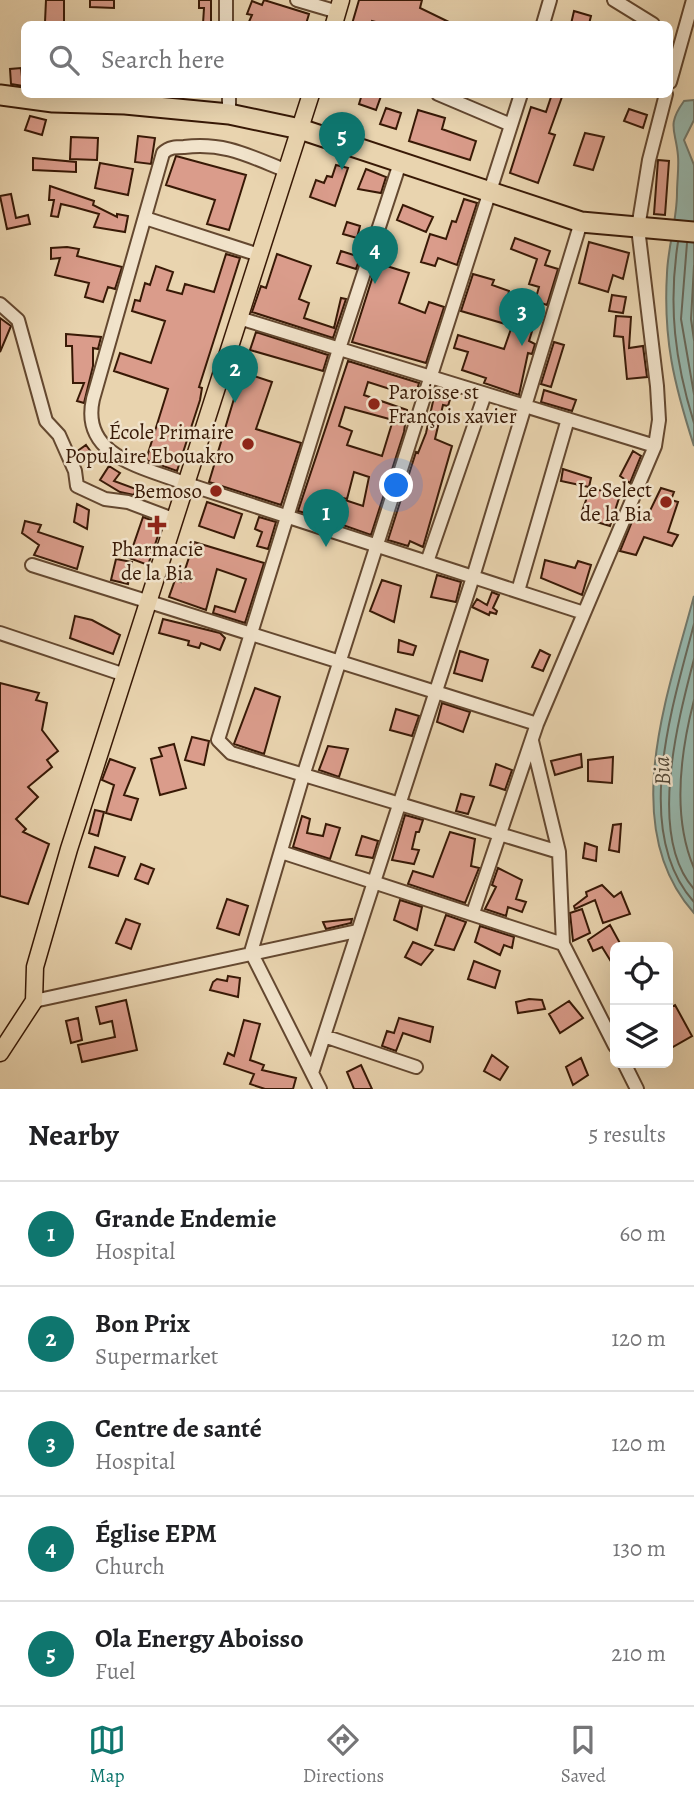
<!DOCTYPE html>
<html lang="en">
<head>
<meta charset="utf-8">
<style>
  :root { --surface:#fff; --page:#f6f6f6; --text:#202124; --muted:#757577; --line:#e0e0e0; --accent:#0f766e }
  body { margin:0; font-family:Alegreya,serif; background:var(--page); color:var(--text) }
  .controls { position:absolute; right:21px; bottom:21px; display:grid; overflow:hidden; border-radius:10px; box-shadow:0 7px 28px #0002 }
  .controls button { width:63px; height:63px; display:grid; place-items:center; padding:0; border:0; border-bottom:2px solid var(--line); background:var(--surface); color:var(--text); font:35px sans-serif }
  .you { position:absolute; left:397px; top:486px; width:24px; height:24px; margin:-18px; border:5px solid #fff; border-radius:50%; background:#1a73e8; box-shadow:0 0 0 10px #1a73e833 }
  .badge { display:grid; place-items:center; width:46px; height:46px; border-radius:50%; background:var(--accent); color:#fff; font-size:23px; font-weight:700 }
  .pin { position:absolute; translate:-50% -58px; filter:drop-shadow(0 2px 4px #0008) }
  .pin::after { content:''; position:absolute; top:37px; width:24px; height:21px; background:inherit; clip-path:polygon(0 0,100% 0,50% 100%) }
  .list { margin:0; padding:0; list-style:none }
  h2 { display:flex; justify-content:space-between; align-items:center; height:91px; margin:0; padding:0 28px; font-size:30px }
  h2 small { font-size:23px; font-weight:400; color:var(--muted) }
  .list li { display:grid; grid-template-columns:46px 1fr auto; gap:21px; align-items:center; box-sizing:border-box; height:105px; padding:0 28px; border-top:2px solid var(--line) }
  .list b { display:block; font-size:26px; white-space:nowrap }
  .list p { margin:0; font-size:23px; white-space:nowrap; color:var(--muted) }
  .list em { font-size:23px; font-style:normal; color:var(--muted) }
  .icon { flex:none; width:38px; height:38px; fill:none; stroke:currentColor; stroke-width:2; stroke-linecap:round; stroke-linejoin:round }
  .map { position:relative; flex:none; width:694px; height:1089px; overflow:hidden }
  .search { position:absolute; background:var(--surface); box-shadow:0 7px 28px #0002; left:21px; right:21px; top:21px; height:77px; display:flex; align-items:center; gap:18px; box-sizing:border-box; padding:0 24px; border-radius:10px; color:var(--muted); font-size:26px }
  .sheet { height:616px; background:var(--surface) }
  nav { display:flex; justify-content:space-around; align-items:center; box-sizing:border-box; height:98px; border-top:2px solid var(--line); background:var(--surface); font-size:19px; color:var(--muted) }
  nav a { display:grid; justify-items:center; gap:4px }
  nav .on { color:var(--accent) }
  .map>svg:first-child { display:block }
  .water { fill:#97b8ae; stroke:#71786b; stroke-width:2 }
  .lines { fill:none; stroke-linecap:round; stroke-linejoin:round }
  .shore { stroke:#68685a; stroke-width:2 }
  .building { fill:#da9c8b; stroke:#381906; stroke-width:2; fill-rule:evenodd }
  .minor-casing { stroke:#644830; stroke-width:16 }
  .major-casing { stroke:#381906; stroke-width:19 }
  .highway-casing { stroke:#381906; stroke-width:23 }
  .minor { stroke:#f1e3cb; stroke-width:12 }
  .major { stroke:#e9d4af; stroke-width:16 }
  .highway { stroke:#e9d4af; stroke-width:19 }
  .poi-dot { fill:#8f2418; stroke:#f1e3cb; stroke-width:2.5 }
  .labels { text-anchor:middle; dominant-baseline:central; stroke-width:5; stroke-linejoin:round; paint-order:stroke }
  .poi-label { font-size:21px; fill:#381906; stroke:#f1e3cb; text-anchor:end }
  .water-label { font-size:23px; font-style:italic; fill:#544938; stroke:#f1e3cb }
</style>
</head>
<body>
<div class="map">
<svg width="694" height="1089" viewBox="0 0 694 1089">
  <rect width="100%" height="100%" fill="#e9d4af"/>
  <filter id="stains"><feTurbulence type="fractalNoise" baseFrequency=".00286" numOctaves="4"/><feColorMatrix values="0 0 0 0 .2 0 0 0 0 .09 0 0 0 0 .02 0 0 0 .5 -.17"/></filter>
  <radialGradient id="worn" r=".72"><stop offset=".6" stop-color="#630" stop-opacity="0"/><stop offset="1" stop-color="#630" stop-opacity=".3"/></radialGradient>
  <path class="water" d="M694 100V120L684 140 694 165V446C674 384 663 339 667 273 668 246 677 220 677 193 677 181 679 168 678 156 676 130 666 126 684 101Z
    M694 596V913C617 827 668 694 694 596Z"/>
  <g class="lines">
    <path class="shore" d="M678 242C668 306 675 362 694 423
      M687 243 681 319 694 394
      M694 266 691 319 694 340
      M694 624C673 705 631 831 694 902
      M694 659C678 720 647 836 694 889
      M694 700C680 754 672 817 694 868"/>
  </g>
  <path class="building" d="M46 0H64V22H45Z
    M90 0H114V8L90 7Z
    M199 0H211V24H203L204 8H199Z
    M264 0 309 14 306 24H248L252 15 247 14 252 1 262 5Z
    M359 0H422L420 8 453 24H383L372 21 371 24H352Z
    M574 11 591 16 589 24H571Z
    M21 68 23 86 11 84 10 69Z
    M362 94 381 96 376 110 359 104Z
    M552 94H563L549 133 555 135 538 183 510 173 531 107 546 112Z
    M386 108 401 113 396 129 380 124Z
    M629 109 647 115 643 128 624 121Z
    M418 110 445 118 442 129 476 141 470 160 409 141Z
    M30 116 46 120 42 135 25 130Z
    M585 133 604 137 593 170 574 165Z
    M138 136 155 138 151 164 135 162Z
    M71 137 98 138 97 160 70 159Z
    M176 156 246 175 229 230 207 224 215 200 166 185Z
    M33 158 76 162V172L33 170Z
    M658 160 669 161 665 215 654 214Z
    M100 163 133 169 128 195 95 188Z
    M336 165 348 168 335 206 310 197 316 180 324 183 327 176 332 177Z
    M366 169 386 177 381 193 358 189Z
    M50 186 94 201 93 205 117 217V214L128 216 125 232 94 227 99 214 74 207 61 204 58 217 51 216 54 200H49Z
    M11 194 16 218 28 215 30 224 7 229 0 196Z
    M464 199 477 203 457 265 438 258 435 266 421 262 430 234 446 239 452 221 456 222Z
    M403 205 433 217 426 232 397 220Z
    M347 222 360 226 357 238 343 234Z
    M515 238 550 251 545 265 558 269 547 305 535 301 539 287 529 284 537 259 511 249Z
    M589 242 629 253 623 279 613 275 608 292 579 283Z
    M67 247 79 249 77 256 122 267 115 289 108 287 103 302 85 297 89 283 55 275 60 258 51 259V248Z
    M341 251 360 257 356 269 337 263Z
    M226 254 240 258 199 387 202 388 200 400 177 471 146 460 168 389 114 371 120 353 151 363 165 321 132 311 135 300 140 301 145 283 150 285 156 266 173 272 167 290 182 294 185 284 214 292Z
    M277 254 311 266 299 299 309 303 304 318 334 328 341 298 346 299 333 338 252 312 261 286 266 288Z
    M377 263 409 273 399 303 425 313 429 302 444 307 426 363 352 342Z
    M473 274 494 280 492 285 509 291 508 296 540 306 529 341 535 344 532 354 528 353 519 395 484 383 486 378 462 370 468 352 454 348 458 335 504 349 512 326 461 311Z
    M612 295 626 297 623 313 609 311Z
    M616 316 631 317 629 348 643 346 647 377 627 379 623 337 614 336Z
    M0 318 11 326 0 352Z
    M256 332 328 355 323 371 250 350Z
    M66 334 101 337 98 349 93 348V366L84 403 77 401 84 383H73L72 346H66Z
    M554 342 564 345 551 387 541 384Z
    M348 361 419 383 415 397 368 382 364 395 407 410 404 432 371 535 337 523 345 500 363 506 369 477 354 472 347 499 326 494 319 517 298 511ZM345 407 393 420 382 456 347 445 352 431 339 426Z
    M242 372 272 382 256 429 301 443 281 505 209 482Z
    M436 388 452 393 448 406 443 405 435 439 452 446 423 547 410 541 408 546 388 540 416 452 418 453 426 433Z
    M544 390 576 400 572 411 541 402Z
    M86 445 94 456 81 464 76 452Z
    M633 451 641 456 630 483 620 476Z
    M109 466 120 473 114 481 136 489 134 495 120 492 100 480Z
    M563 469 591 478 589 487 561 481Z
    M606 488 621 492 610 526 580 517 590 489 604 491Z
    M661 488 674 492 671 500 678 502 668 532 678 535 672 546 644 537 636 555 620 551 635 514 646 519Z
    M207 502 242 514 234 538 199 526Z
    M77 504 89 510 87 529 74 522Z
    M143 517 162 524 148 565 129 558Z
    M259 517 276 522 268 549 257 546 262 532 255 529Z
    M25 521 41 525 38 532 83 547 77 569 34 555 39 545 22 533Z
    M194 542 264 563 245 623 213 613 215 606 235 612 246 579 217 569 206 610 169 597 175 580 181 582Z
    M116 559 132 562 128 584 111 580Z
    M545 560 575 568 578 561 591 565 582 595 541 578Z
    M437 575 461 582 456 602 431 597Z
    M382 580 401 586 394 622 370 611Z
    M492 592 499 595 493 608 497 611 496 614 490 612 489 615 472 607 477 599 487 605Z
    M75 616 92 620 120 635 113 654 70 638Z
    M163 619 220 633 225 638 220 650 201 643 199 648 188 645 189 641 159 633Z
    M399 640 416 646 413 655 398 652Z
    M540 650 550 655 543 671 532 667Z
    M460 651 488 660 482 681 454 673Z
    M0 683 39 693 36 700 47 703 42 730 58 751 47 760 52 767 28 787 38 797 16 819 26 829 23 832 49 844 28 904 0 896Z
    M255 688 280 697 264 754 234 744Z
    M442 703 470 712 463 732 437 722Z
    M396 709 419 716 412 736 390 730Z
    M192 737 209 741 204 765 185 760Z
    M174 744 186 788 160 795 151 759 162 756 159 748Z
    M328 746 348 749 339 777 319 770Z
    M581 754 582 767 555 775 551 761Z
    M613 757 612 783 588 781V760Z
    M110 759 135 768 124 795 138 799 131 820 106 813 114 785 102 780Z
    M496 764 512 770 505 790 490 785Z
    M461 794 474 797 468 814 456 811Z
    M95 810 104 812 98 836 89 833Z
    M405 815 423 820 419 832H416L412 849 419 850 414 864 392 860Z
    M302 816 310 819 307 833 323 836 326 824 340 828 330 859 293 847Z
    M621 824 619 852 609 850 613 825Z
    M450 832 475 839 471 866 479 868 465 903 408 884 413 871 433 877Z
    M362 836 378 841 373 858 356 855Z
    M585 843 597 847 596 861 583 858Z
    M95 847 125 857 118 876 89 867Z
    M141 864 154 869 148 884 135 879Z
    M498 868 522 880 516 899 526 902 522 912 508 907 506 916 485 909 496 887 492 885Z
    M602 885 614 897 621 892 630 914 603 923 595 900 575 909 574 906 587 896 586 892Z
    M227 899 248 906 239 935 217 928Z
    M400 900 422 907 417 930 394 920Z
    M582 909 590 933 573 941 570 913Z
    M446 915 466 922 454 950 435 945Z
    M126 919 140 924 131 949 116 943Z
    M352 919 351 923 326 929 323 922Z
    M610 925 622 947H615V968L602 947 593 951 588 940Z
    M480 926 514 937 512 948 504 945 500 955 475 942Z
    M413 942 433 950 421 965 405 957Z
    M474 961 500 971 495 988 468 979Z
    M228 976 240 978 238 997 210 990 213 982 217 979 227 981Z
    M529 999 542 1000 545 1009 518 1013 516 1002Z
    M126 1000 137 1050 82 1062 78 1045 115 1037 112 1021 100 1024 96 1007Z
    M569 1001 583 1018 560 1033 549 1014Z
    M675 1005 692 1036 671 1048 668 1040V1009Z
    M78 1018 82 1040 71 1043 66 1021Z
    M399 1018 433 1027 430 1042 403 1033 396 1051 382 1046 387 1031 394 1033Z
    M244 1020 260 1024 250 1060 264 1065 262 1070 296 1078 293 1089H265L250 1084 254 1074 224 1064 228 1053 234 1056Z
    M492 1055 508 1067 500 1080 484 1071Z
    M581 1058 588 1075 573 1085 566 1067Z
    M361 1065 372 1089H354L347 1072Z"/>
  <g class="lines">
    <defs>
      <path id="minor" d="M226 0V24
        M297 0 338 12
        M614 0 653 24
        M543 24 550 0
        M670 82 693 0
        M229 94V114
        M438 94 511 125
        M400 163 339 349 218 740 231 753 559 852
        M287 171C249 156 225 142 184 147 176 147 169 147 163 153L93 399C80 456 143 467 184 483L584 613
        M145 218 259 255
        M0 304 18 320 46 421 59 435 75 471 77 486 105 499 128 502 173 519
        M239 318 655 446
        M427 562 485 394
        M32 565 537 724
        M518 591 568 419
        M0 633 125 675
        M532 741 559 852 563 944 615 1046
        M281 852 563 944
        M473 913 537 724 655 446 659 420 657 386 638 228 649 160 666 94
        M34 1001 357 931
        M324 1036 416 1067
        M624 1063 637 1089
        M312 1073 473 577 581 222
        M320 1089 251 952 303 776 521 94"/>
      <path id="major" d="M334 24 341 0
        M0 1053 34 1001 35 967 69 849 311 94"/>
      <path id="highway" d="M0 95 53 102 125 104 229 114 300 129 581 222 694 232"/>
    </defs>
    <use href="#minor" class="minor-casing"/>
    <use href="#major" class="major-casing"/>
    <use href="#highway" class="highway-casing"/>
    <use href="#minor" class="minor"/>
    <use href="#major" class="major"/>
    <use href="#highway" class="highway"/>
  </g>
  <g class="poi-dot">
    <circle cx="374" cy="404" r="7"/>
    <circle cx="248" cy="444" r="7"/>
    <circle cx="216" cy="491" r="7"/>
    <circle cx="666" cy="502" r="7"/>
    <path d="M153.5 514.5h7v7h7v7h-7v7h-7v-7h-7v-7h7z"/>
  </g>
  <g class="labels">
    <g class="poi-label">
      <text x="388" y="392" text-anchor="start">Paroisse st<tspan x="388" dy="24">François xavier</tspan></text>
      <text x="234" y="432">École Primaire<tspan x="234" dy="24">Populaire Ebouakro</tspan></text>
      <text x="652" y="490">Le Select<tspan x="652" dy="24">de la Bia</tspan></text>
      <text x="202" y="491">Bemoso</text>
      <text x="157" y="549" text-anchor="middle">Pharmacie<tspan x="157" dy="24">de la Bia</tspan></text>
    </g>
    <g class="water-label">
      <text transform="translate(662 771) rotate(-93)">Bia</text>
    </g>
  </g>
  <rect width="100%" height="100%" filter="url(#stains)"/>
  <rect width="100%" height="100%" fill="url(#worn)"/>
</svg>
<div class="controls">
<button><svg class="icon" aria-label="locate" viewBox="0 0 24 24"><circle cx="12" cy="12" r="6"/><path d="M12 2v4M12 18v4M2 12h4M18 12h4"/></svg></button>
<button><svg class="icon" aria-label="layers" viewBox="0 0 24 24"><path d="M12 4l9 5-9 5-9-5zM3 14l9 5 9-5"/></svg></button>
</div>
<div class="you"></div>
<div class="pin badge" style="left:326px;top:547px">1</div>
<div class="pin badge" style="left:235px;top:403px">2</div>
<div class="pin badge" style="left:522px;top:346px">3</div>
<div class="pin badge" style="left:375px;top:284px">4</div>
<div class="pin badge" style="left:342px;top:170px">5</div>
<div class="search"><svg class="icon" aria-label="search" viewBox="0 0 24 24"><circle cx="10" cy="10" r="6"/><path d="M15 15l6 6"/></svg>Search here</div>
</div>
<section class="sheet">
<h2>Nearby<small>5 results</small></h2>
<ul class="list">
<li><span class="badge">1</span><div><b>Grande Endemie</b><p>Hospital</p></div><em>60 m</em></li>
<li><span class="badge">2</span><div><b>Bon Prix</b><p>Supermarket</p></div><em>120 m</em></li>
<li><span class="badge">3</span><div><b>Centre de santé</b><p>Hospital</p></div><em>120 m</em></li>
<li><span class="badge">4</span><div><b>Église EPM</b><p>Church</p></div><em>130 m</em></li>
<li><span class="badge">5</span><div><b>Ola Energy Aboisso</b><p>Fuel</p></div><em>210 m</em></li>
</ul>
</section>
<nav>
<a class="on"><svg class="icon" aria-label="map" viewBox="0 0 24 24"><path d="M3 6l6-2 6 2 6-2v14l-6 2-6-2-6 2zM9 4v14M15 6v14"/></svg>Map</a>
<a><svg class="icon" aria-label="directions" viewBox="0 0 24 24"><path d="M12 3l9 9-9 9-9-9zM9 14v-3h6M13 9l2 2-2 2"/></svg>Directions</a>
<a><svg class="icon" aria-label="saved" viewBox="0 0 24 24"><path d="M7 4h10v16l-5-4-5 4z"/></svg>Saved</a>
</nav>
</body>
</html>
